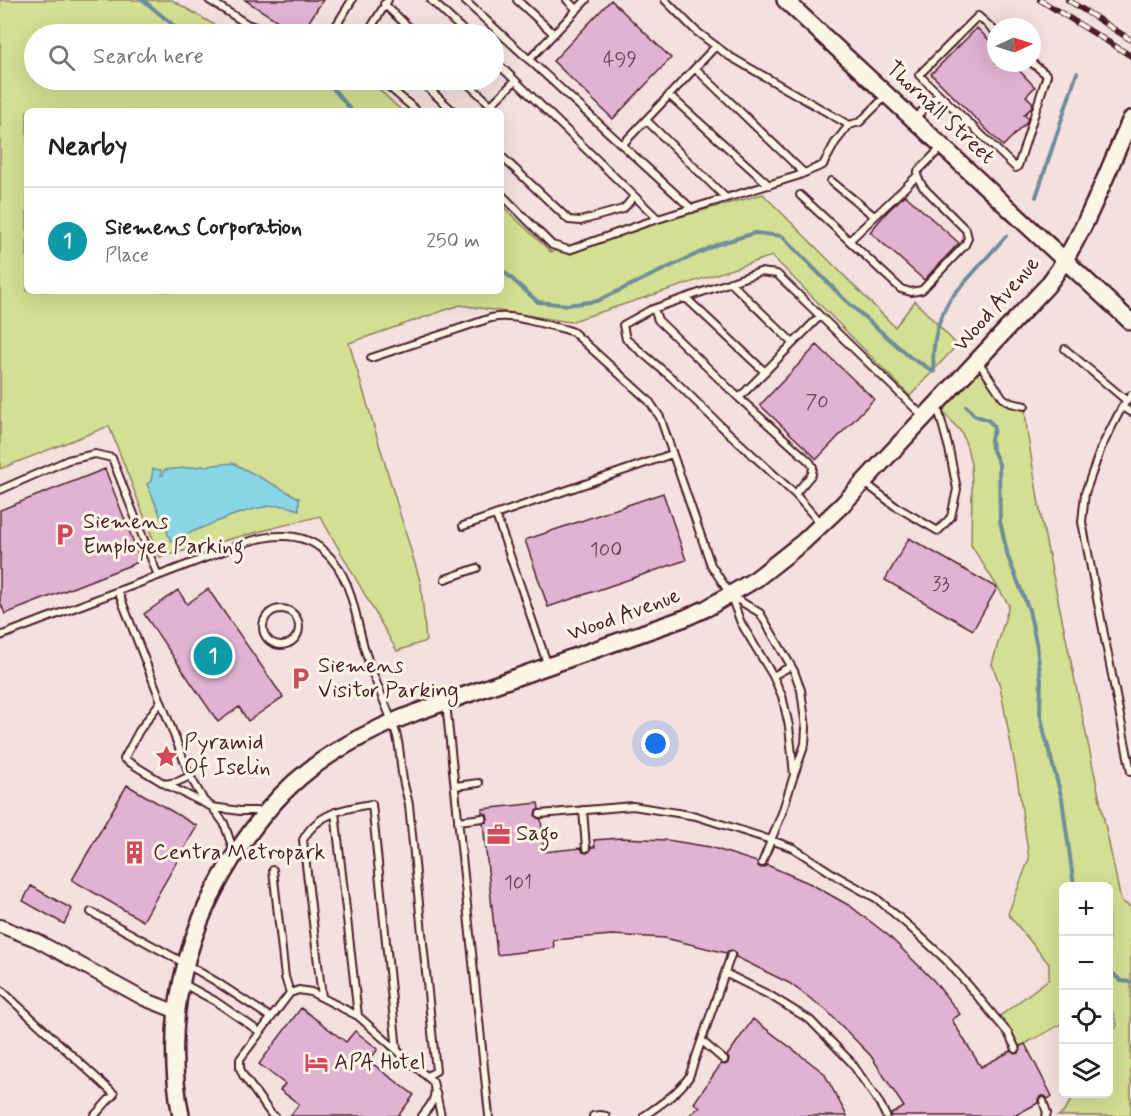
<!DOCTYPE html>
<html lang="en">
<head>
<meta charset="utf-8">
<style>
  :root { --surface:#fff; --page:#f2f2f2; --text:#202124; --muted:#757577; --line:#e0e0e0; --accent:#d1495b }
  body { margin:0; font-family:Mynerve,sans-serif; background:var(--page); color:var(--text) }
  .controls { position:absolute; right:18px; bottom:18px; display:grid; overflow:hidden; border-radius:9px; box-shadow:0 6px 24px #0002 }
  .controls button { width:54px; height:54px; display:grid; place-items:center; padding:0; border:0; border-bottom:2px solid var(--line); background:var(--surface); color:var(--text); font:30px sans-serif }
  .compass { position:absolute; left:987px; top:18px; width:54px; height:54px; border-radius:50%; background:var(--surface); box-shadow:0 6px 24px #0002; rotate:86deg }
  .you { position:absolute; left:656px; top:744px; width:21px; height:21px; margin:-15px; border:4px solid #fff; border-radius:50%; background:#1a73e8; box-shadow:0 0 0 9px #1a73e833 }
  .badge { display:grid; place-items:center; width:39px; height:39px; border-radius:50%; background:var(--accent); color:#fff; font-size:20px; font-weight:700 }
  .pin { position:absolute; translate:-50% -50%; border:3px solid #fff; box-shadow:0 2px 6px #0006 }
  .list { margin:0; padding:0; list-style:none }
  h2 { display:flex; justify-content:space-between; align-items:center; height:78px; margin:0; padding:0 24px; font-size:26px }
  h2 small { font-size:20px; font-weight:400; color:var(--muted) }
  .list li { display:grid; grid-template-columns:39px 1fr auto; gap:18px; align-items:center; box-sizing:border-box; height:108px; padding:0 24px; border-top:2px solid var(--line) }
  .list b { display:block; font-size:22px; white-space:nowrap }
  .list p { margin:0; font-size:20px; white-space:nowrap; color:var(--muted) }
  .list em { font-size:20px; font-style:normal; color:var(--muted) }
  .icon { flex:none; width:33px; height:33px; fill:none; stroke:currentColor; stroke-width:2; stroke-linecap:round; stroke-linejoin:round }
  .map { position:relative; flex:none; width:1131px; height:1116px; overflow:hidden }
  .search { position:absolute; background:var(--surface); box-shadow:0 6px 24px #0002; left:24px; top:24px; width:480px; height:66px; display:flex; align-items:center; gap:15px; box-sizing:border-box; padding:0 21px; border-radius:33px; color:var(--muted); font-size:22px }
  .panel { position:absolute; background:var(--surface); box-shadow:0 6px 24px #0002; left:24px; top:108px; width:480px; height:186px; border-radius:9px }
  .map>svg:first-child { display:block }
  .green { fill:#d3df92; stroke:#8e7f5e; stroke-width:1.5 }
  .water { fill:#88d6e5; stroke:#6f8d9b; stroke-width:1.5 }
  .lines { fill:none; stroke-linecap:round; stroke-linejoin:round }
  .stream { stroke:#6f8d9b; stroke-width:4 }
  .building { fill:#e2b2d2; stroke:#4a1f2b; stroke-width:1.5 }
  .service-casing { stroke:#4a1f2b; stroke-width:10 }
  .minor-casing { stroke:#4a1f2b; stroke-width:16 }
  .tertiary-casing { stroke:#4a1f2b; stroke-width:20 }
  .service { stroke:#fcf5e5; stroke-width:6 }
  .minor { stroke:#fcf5e5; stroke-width:12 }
  .tertiary { stroke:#fcf5e5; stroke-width:15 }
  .rail-casing { stroke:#4a1f2b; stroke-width:6 }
  .rail { stroke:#fcf5e5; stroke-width:4; stroke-dasharray:11; stroke-linecap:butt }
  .labels { text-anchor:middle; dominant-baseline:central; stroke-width:6; stroke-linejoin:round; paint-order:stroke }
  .number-label { font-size:20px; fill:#704455 }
  .street-label { font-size:22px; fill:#4a1f2b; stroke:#fcf5e5 }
  .poi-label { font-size:22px; fill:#4a1f2b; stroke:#fcf5e5; text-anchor:start }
</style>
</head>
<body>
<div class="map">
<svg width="1131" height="1116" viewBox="0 0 1131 1116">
  <rect width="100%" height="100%" fill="#f4e1df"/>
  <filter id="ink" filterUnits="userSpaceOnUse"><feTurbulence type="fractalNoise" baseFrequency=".0167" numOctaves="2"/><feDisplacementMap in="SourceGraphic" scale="12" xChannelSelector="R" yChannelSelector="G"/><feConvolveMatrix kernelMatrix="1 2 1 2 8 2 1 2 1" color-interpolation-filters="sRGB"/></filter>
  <g filter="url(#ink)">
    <path class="green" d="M0 0H172L230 34H34V80H369L402 111H27V291H501V205L551 252 763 194 895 327 915 301 957 345 910 396 772 256 570 322 460 305 349 343 421 584 426 641 397 651 320 516 160 557 109 426 0 469Z
      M978 361 1003 398 1025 406 1027 431 1042 523 1121 901 1131 907V1116H1058L1063 1113 1075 1094H1108L1109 1039 1117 1025 1109 1002 1108 886H1064L1063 1023 1016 1049 996 1019 1049 979V964L1008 914 1029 859 1017 777 1000 686 992 664 1009 605 971 545 972 488 971 464 967 447 962 433 937 405Z"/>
    <path class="water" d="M233 463 299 498V510C294 509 289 506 285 506 255 502 200 529 171 541L147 484 151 481 153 469 161 470V475H163L164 470Z"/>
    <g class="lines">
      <path class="stream" d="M143 0 184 34
        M324 80H326L352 111
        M1036 197 1077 73
        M501 269 538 302 567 305 597 301 718 244 755 233 782 236 845 300 911 358 922 364 934 372
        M934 372C931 346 937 322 950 299L1006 236
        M966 406 974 415 988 420 993 425 994 430 991 439 992 448 999 464 1000 521 1008 557 1029 610 1037 647 1041 681 1040 712 1044 732 1062 799 1074 886
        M1108 969 1121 981 1131 982"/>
    </g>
    <path class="building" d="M245 0H323L301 34H298Z
      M611 0 671 58 613 119 553 61Z
      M977 28 996 47V63H1012L1035 87 1026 96 1033 103 1031 108 1024 115 1028 118 1026 123 1003 146 931 74Z
      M905 195 959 243 924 280 870 232 887 212Z
      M817 345 874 399 817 459 760 405Z
      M105 469 141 561 5 614 0 602V510Z
      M663 493 686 560 548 607 525 540Z
      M909 538 997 588 973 630 885 580Z
      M208 589 283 697 248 721 239 707 218 722 144 614 178 590 187 604Z
      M127 785 197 826 143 921 72 880Z
      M538 803 539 809 536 811 535 815 537 818 541 819 544 852 581 848 583 852 587 853 590 851 591 847H595L594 840 621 838 667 840 710 847 757 862 758 866 761 868 765 867 767 865 811 884 850 906 889 936 934 981 960 1014 952 1020 981 1067 1011 1051 1015 1054 1019 1053 1021 1050 1020 1046 1025 1044 1052 1096 1048 1099 1045 1096H1041L1038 1099V1103L1014 1116H891V1114L904 1107 871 1056 826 1010 789 983 736 957 735 952 732 950 728 951 726 953 665 938 612 935 553 940 554 948 497 955 483 823 487 822 488 818 487 814 482 813V809Z
      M31 886 72 909 64 924 23 901Z
      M301 1008 346 1042 355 1031 378 1049 369 1061 414 1095 398 1116H290L299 1104 280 1090 285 1084 259 1064Z
      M753 1019 824 1073 847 1116H688L700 1107 694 1103 721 1064 725 1065 728 1063 729 1059 727 1056Z"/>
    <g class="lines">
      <defs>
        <path id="service" d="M209 0 247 24 274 34
          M431 0 467 34
          M464 0 692 209
          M517 0 554 34
          M567 0 577 10
          M665 0 696 31 729 56 849 125
          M384 4 416 34
          M996 32 978 16 919 75 1016 168 1018 166 1047 75 1032 63
          M331 34 352 0
          M367 34 388 0
          M494 60 658 219
          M529 60 586 0
          M695 68 804 173
          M381 80 417 111
          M419 80 453 111
          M464 80 491 105 515 81
          M669 95 769 185
          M914 119 939 94
          M646 120 726 198
          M622 145 716 46
          M501 156 569 220 580 221 623 209 627 205 634 196
          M831 181 874 216
          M501 194 552 245 569 250 645 223 797 176 823 165 835 143 849 125 860 122 887 95
          M800 195 901 289 911 292 922 290 965 245 968 238 966 230 923 187 917 176 918 171 942 147
          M849 241 917 176
          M730 282 793 343
          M686 298 765 372
          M654 309 658 320 739 398
          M1065 349 1127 401
          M371 358 491 318C509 314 526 320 544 324 554 327 564 328 573 332L649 401 660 417 711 565 730 594 741 623 773 676 782 696 789 726 794 775
          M978 361 1003 398 1011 403 1025 406
          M1131 395 1122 407 1101 448 1085 493 1082 522 1131 772
          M1122 407 1131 412
          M864 482 895 506 938 531 951 517 957 489 949 449 937 405
          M0 490 68 460 95 454 112 458 158 576
          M795 494 812 474 813 467 810 462 739 398 820 316
          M496 515 548 666
          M821 524 795 494 721 426 673 379 626 339 623 325 650 310 760 272 777 274 924 417
          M463 526 672 454
          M445 579 477 568
          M118 591 190 776 204 801 212 807 224 823 234 852
          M730 595 760 613 794 671 801 690 804 713 806 728 805 744 794 775 782 813 762 863
          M263 627a18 18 0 1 1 36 0a18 18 0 1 1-36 0Z
          M0 636 247 542C273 534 302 531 324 551 355 578 355 624 368 660 376 685 388 708 396 733 400 746 400 760 402 773 403 784 407 794 409 805L436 1071 427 1076
          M773 676 791 666
          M161 701 139 731 124 759 165 784 212 807 240 811H263
          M446 703 489 1116
          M165 784 177 782 190 776
          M455 786 479 783
          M583 810 586 848
          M335 812 358 1016
          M540 814 633 806 696 816 771 840 793 848 838 877 876 898 909 926 945 959 969 986 1008 1033 1016 1049
          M458 821 483 818
          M273 870 285 977 290 993
          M91 912 186 964 215 981 270 1017
          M725 973 771 996 810 1020 851 1062 880 1104 886 1116
          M182 983 215 1001 260 1032
          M0 989 114 1094 94 1116
          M322 997 303 840C317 813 345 808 372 804L397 1050
          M702 1041 724 1060
          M436 1093 441 1116
          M1043 1101 1047 1113 1046 1116
          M274 1116 271 1114 243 1075 240 1068V1059L290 993 299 990 311 992 358 1016 433 1082C438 1097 431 1105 422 1116
          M593 1116 600 1115 606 1116
          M644 1116C661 1104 677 1094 689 1077L731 955"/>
        <path id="minor" d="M0 926 36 940 144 999 177 1012"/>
        <path id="tertiary" d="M785 0 1131 322
          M181 1116C162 1018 186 925 242 844 261 816 282 791 309 770 342 744 378 727 417 712L685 618 707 608 756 579 803 542 842 505 1047 286C1085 236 1105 175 1131 119"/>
      </defs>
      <use href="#service" class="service-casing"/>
      <use href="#minor" class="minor-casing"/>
      <use href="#tertiary" class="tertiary-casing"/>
      <use href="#service" class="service"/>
      <use href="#minor" class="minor"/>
      <use href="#tertiary" class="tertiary"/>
      <defs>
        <path id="rail" d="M1040 0 1131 56
          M1068 0 1131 40"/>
      </defs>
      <use href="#rail" class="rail-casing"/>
      <use href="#rail" class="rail"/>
    </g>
  </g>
  <defs>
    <symbol id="parking-bare" viewBox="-9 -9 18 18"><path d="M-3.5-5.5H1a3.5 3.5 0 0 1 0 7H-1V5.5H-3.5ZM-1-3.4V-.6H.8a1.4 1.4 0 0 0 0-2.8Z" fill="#d1495b" stroke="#fcf5e5" stroke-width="2.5" paint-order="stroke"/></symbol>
    <symbol id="sight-bare" viewBox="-9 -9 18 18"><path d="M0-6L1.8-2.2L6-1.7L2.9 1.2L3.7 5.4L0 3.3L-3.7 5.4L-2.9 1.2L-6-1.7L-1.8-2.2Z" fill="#d1495b" stroke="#fcf5e5" stroke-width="2.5" paint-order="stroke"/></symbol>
    <symbol id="office-bare" viewBox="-9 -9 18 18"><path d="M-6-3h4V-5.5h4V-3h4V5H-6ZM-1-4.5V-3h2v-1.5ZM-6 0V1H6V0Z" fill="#d1495b" stroke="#fcf5e5" stroke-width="2.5" paint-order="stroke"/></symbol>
    <symbol id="building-bare" viewBox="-9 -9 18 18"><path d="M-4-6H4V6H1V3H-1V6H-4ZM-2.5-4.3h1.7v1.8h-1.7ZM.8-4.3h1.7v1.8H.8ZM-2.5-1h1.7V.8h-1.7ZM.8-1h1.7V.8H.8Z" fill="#d1495b" stroke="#fcf5e5" stroke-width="2.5" paint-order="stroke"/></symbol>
    <symbol id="hotel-bare" viewBox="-9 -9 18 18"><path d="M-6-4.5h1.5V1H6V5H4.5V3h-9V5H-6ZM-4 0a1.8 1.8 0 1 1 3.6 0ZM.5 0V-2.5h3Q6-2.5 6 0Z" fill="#d1495b" stroke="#fcf5e5" stroke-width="2.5" paint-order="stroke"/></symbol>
  </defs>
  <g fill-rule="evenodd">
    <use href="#parking-bare" x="48" y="518" width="33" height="33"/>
    <use href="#parking-bare" x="284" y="662" width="33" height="33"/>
    <use href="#sight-bare" x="150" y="740" width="33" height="33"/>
    <use href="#office-bare" x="482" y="818" width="33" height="33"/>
    <use href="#building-bare" x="118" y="836" width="33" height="33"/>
    <use href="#hotel-bare" x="300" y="1046" width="33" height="33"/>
  </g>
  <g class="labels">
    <g class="number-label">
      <text x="620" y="60">499</text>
      <text x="817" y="402">70</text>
      <text x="606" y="550">100</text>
      <text x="941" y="584">33</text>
      <text x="518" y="883">101</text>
    </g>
    <g class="street-label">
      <text transform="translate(940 113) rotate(43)">Thornall Street</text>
      <text transform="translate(997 304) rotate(-49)">Wood Avenue</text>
      <text transform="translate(624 615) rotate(-20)">Wood Avenue</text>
    </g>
    <g class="poi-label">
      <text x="83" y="522">Siemens<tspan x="83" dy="25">Employee Parking</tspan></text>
      <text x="318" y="666">Siemens<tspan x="318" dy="25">Visitor Parking</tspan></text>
      <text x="184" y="743">Pyramid<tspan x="184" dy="25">Of Iselin</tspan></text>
      <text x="516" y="834">Sago</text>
      <text x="153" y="853">Centra Metropark</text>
      <text x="334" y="1063">APA Hotel</text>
    </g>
  </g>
</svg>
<div class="controls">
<button>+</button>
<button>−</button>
<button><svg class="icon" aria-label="locate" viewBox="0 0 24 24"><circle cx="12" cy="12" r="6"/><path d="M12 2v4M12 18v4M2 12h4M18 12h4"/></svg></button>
<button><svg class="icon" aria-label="layers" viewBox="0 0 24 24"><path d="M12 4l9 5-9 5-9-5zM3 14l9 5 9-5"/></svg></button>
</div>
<svg class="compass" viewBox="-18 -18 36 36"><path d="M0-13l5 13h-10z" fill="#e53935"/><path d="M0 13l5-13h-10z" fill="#757577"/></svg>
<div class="you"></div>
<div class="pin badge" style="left:213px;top:656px;background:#0f9aa8">1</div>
<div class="search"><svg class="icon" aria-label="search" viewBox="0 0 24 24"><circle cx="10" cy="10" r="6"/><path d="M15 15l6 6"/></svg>Search here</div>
<section class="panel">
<h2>Nearby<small></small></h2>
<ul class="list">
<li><span class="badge" style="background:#0f9aa8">1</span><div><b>Siemens Corporation</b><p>Place</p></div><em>250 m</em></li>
</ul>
</section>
</div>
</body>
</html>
